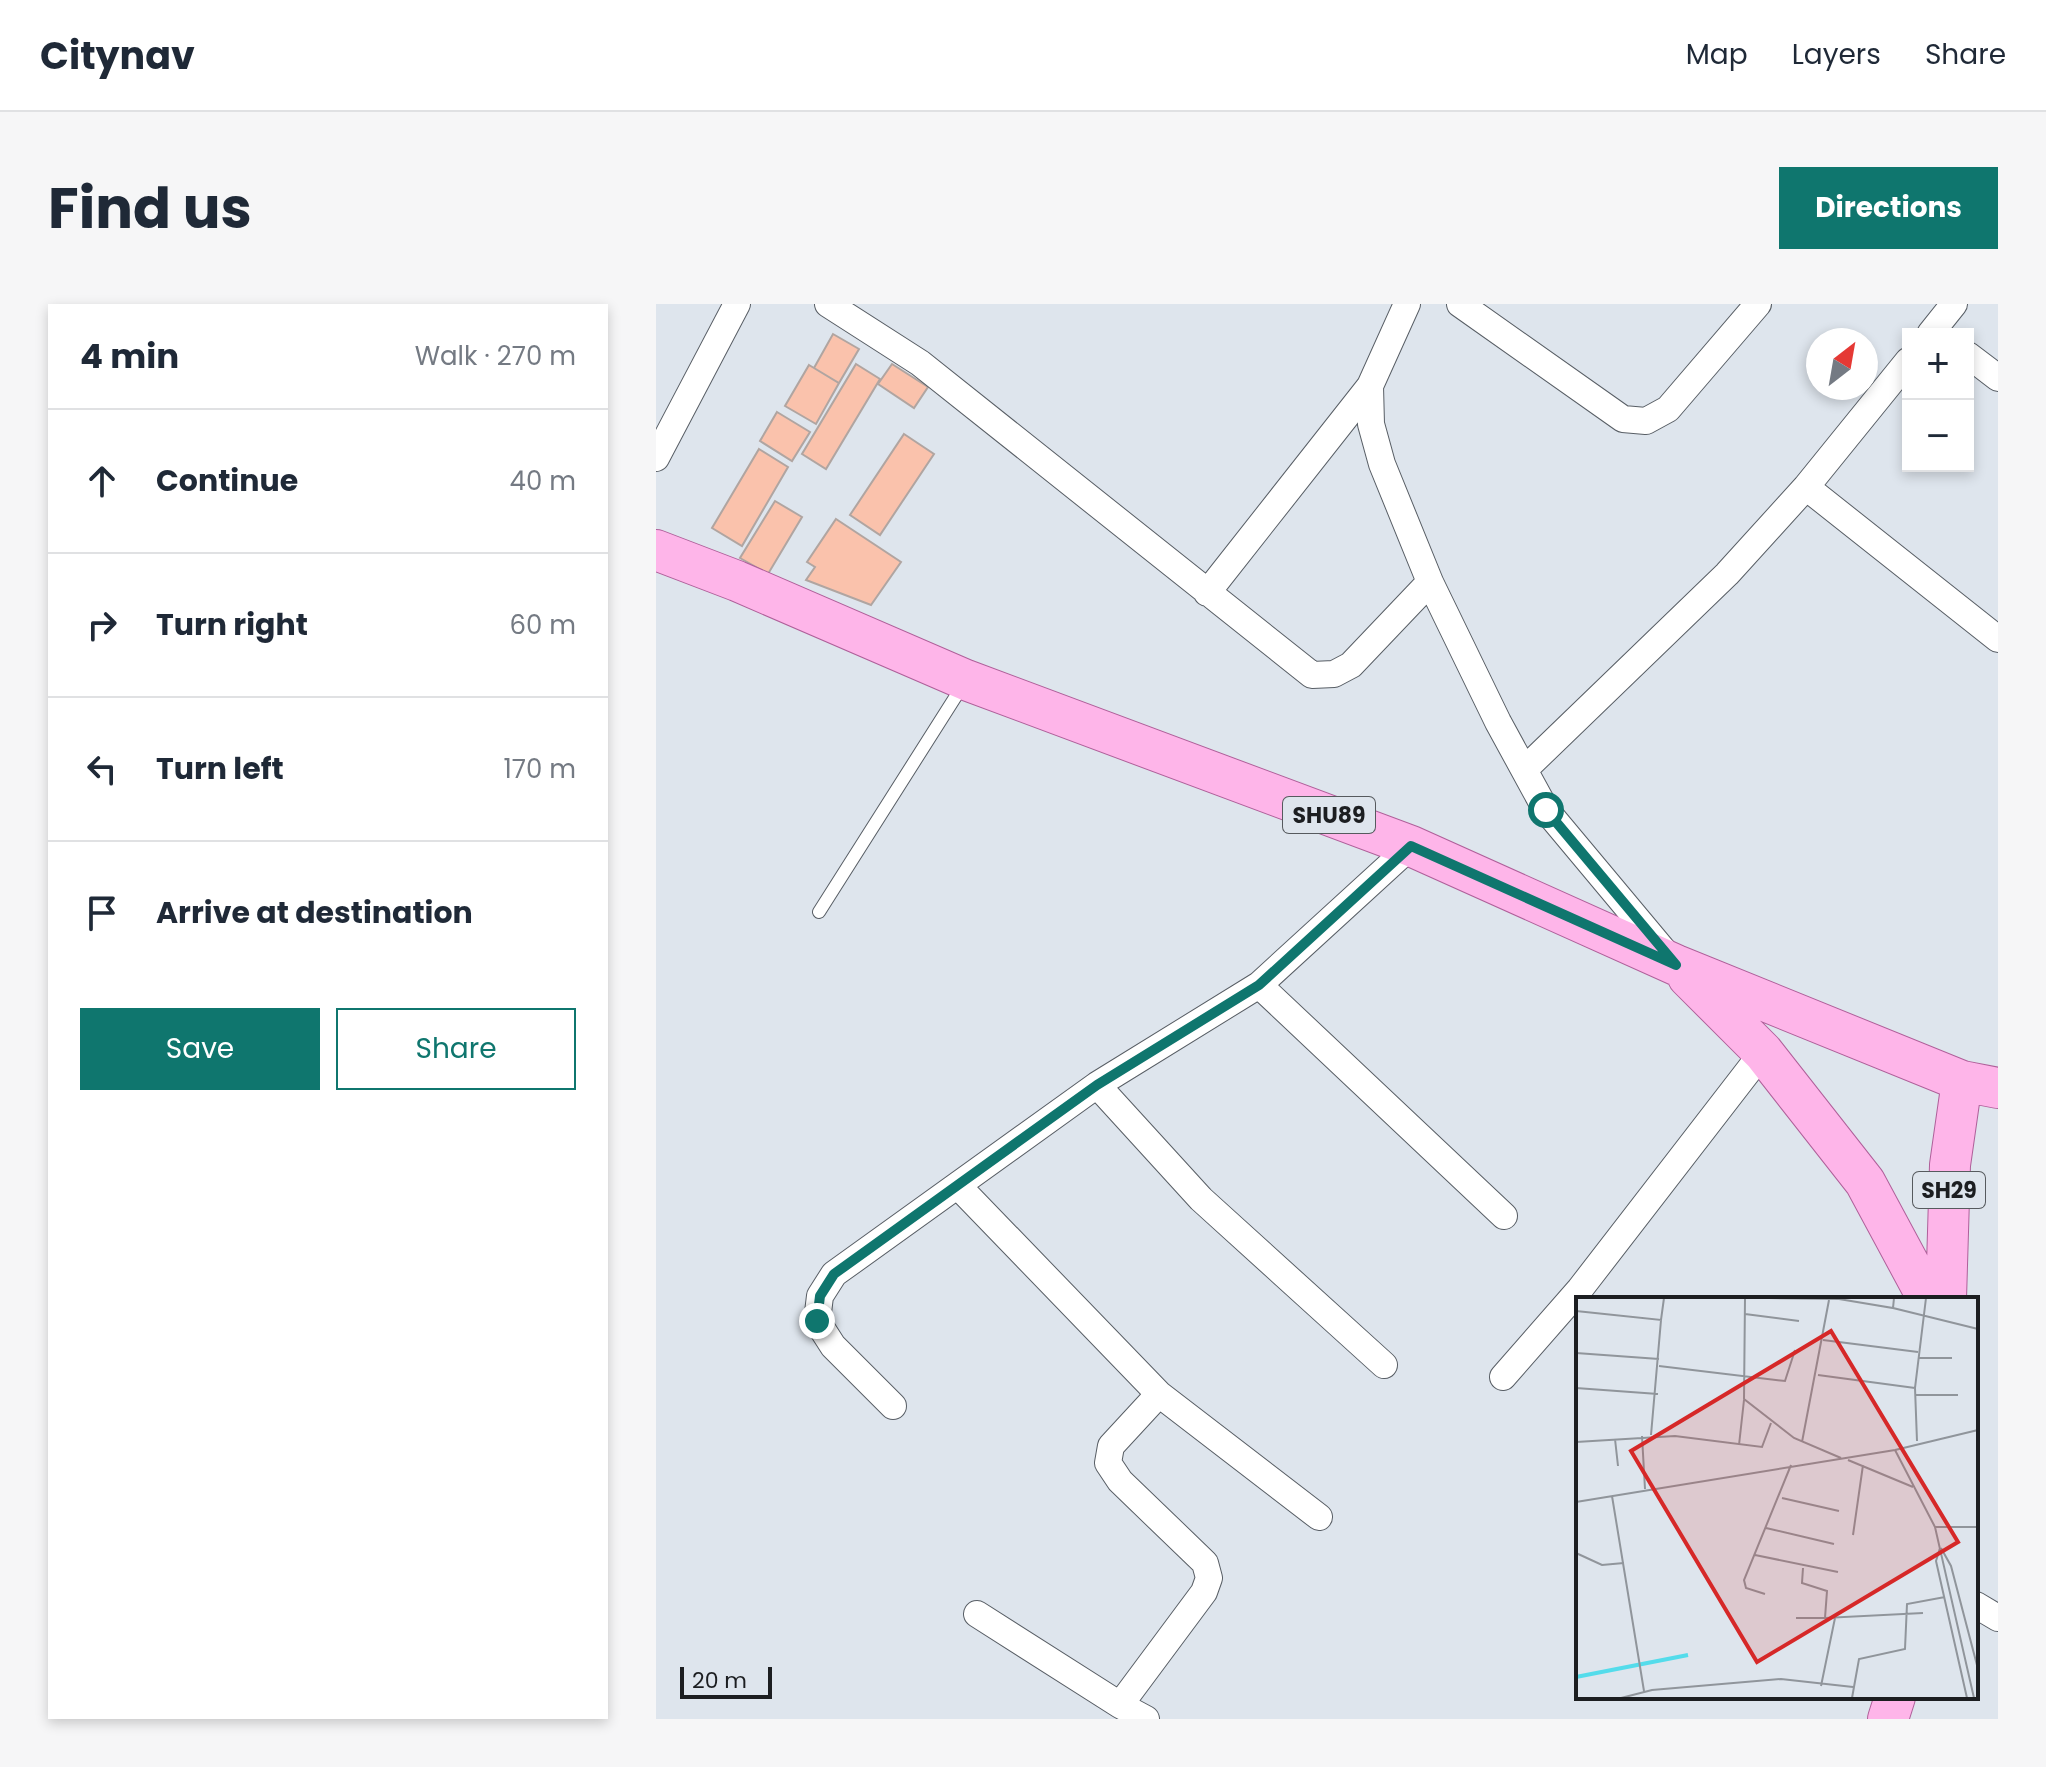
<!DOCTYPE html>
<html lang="en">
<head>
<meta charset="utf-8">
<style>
  :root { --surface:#fff; --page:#f6f6f7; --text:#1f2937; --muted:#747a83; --line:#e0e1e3; --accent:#0f766e }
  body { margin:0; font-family:Poppins,sans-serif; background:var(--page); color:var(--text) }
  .controls { position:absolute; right:24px; top:24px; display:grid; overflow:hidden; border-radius:0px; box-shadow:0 4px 12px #0003 }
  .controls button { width:72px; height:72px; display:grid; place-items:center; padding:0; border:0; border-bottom:2px solid var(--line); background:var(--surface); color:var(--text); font:40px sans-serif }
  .compass { position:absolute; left:1150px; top:24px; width:72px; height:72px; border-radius:50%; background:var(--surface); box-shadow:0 4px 12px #0003; rotate:31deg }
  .scale { position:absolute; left:24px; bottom:20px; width:92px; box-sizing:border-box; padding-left:8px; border:4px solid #1c1e21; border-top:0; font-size:22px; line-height:28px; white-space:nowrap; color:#1c1e21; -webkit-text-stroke:6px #dee5ed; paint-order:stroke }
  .stop { position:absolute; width:24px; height:24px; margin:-18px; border:6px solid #0f766e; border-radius:50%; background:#fff }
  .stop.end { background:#0f766e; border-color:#fff; box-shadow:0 2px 8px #0008 }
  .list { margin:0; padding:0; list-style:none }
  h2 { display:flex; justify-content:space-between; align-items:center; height:104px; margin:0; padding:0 32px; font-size:34px }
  h2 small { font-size:26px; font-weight:400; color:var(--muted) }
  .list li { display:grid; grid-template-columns:52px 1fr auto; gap:24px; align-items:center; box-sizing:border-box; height:144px; padding:0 32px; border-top:2px solid var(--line) }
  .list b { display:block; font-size:30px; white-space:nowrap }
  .list em { font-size:26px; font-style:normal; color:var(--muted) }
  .actions { display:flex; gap:16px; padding:24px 32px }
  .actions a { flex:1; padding:18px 0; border:2px solid var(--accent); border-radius:0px; text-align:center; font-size:28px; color:var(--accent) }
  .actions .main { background:var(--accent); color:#fff }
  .icon { flex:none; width:44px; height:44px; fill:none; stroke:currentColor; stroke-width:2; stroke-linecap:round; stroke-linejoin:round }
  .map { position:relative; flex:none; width:1342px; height:1415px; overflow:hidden; border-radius:0px }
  header { display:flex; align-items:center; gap:48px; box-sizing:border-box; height:112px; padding:0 40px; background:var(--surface); border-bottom:2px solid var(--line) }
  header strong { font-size:38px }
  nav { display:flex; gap:44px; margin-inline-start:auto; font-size:28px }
  .intro { display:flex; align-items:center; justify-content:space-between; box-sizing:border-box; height:192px; padding:0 48px }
  h1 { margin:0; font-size:56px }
  .button { padding:20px 36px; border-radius:0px; background:var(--accent); color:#fff; font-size:28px; font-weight:700 }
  main { display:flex; gap:48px; padding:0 48px }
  aside { flex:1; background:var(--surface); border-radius:0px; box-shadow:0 4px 12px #0003 }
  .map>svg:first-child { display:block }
  .building { fill:#fac2ac; stroke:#b0a5a1; stroke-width:2 }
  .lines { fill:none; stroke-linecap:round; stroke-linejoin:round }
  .lane-casing { stroke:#585e65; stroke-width:14 }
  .street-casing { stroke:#585e65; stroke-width:28 }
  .primary-casing { stroke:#af609a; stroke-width:42 }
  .lane { stroke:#fff; stroke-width:12 }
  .street { stroke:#fff; stroke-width:26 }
  .primary { stroke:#feb5e9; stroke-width:40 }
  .route { stroke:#0f766e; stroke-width:10 }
  .labels { text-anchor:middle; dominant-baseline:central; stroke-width:8; stroke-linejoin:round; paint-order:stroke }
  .shield { fill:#dee5ed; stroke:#565a5e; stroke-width:2 }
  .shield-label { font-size:22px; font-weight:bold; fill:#1c1e21 }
  .inset-river { fill:none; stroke:#54dceb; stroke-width:4 }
  .inset-road { fill:none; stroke:#90959b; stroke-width:2 }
  .view { fill:#d62828; fill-opacity:0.15; stroke:#d62828; stroke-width:4 }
  .inset-edge { fill:none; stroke:#1c1e21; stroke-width:4 }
</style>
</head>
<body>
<header>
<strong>Citynav</strong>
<nav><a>Map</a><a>Layers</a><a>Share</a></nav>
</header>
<div class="intro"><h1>Find us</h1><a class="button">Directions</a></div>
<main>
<aside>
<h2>4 min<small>Walk · 270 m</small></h2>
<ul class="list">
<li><svg class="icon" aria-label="ahead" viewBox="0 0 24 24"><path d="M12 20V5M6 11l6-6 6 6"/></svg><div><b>Continue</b></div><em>40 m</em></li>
<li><svg class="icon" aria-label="right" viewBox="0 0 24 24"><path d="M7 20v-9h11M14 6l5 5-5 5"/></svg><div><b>Turn right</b></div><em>60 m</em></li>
<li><svg class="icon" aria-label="left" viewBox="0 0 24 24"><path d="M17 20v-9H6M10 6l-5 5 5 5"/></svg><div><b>Turn left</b></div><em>170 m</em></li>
<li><svg class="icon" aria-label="arrive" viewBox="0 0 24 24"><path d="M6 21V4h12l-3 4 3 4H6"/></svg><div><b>Arrive at destination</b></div></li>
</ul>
<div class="actions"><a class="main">Save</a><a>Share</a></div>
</aside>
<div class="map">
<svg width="1342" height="1415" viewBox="0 0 1342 1415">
  <rect width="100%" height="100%" fill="#dee5ed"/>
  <path class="building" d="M177 30 203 45 183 79 158 64Z
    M200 60 224 75 170 165 146 150Z
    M236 60 272 83 258 104 222 80Z
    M153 61 183 79 160 120 129 102Z
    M121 108 154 128 136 157 104 137Z
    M248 130 278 150 224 231 194 211Z
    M103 145 132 163 86 242 56 224Z
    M119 197 146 213 112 270 84 254Z
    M180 215 245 258 215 301 150 276 159 263 151 258Z"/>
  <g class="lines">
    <defs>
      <path id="lane" d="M163 608 307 381"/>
      <path id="street" d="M172 0 264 59 656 371 678 370 695 361 774 278
        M751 0 714 82 715 120 726 160 774 278 842 418 890 506 1012 652
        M804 0 967 115 990 117 1012 105 1102 0
        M1274 30 1298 0
        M1312 51 1342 74
        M0 154 81 0
        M1150 183 1342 335
        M551 289 714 82
        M869 465 1071 270 1150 183 1252 57
        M603 681 848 912
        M441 781 545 895 728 1061
        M302 882 503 1090 663 1213
        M847 1073 924 985 1107 748
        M237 1102 177 1042 161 1017 164 992 178 970 441 781 603 681 755 542
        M1320 1301 1342 1314
        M321 1310 464 1401
        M490 1415 464 1401 548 1288 553 1274 549 1259 464 1177 452 1159 455 1142 503 1090"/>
      <path id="primary" d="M0 246 81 277 310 376 755 542 1020 661 1306 777 1342 784
        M1032 673 1107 748 1209 878 1272 995
        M1290 995 1294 861 1306 777
        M1232 1415 1239 1393"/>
    </defs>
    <use href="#lane" class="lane-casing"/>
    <use href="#street" class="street-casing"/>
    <use href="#primary" class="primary-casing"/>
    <use href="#lane" class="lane"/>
    <use href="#street" class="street"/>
    <use href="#primary" class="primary"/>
  </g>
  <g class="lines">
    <path class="route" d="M161 1017 164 992 178 970 441 781 603 681 755 542 1020 661 890 506"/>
  </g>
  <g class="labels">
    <g class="shield">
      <rect x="627" y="493" width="92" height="36" rx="6"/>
      <rect x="1257" y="868" width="72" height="36" rx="6"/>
    </g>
    <g class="shield-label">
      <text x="673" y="511">SHU89</text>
      <text x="1293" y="886">SH29</text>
    </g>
  </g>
  <g transform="translate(920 993)">
    <rect width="402" height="402" fill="#dee5ed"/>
    <path class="inset-river" d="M0 380 112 358"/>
    <path class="inset-road" d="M169 1 168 102 218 141 265 161M193 1 263 2 317 11 318 1M317 11 402 32M0 14 85 23 88 1M169 17 223 24M247 43 342 55M0 56 83 62M342 61H376M83 69 209 84 219 53M242 78 339 91M0 91 82 97M339 98H382M75 138 85 23M66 139 69 192M39 142 42 169M341 144 339 91 350 1M0 145 99 139 186 150 195 126M226 145 253 3M163 148 168 103M319 153 359 230 398 401M272 163 337 190M36 199 68 394M206 201 263 214M0 205 319 153 402 133M359 230H402M190 231 258 247M277 238 287 168M364 251 360 264 391 401M365 251 375 269 402 372M0 256 26 268 48 266M179 258 262 275M227 271 226 286 251 294 249 321 347 316M189 297 170 291 168 283 215 168M220 321H249M245 389 259 321M45 401 76 393 205 382 277 390M276 401 283 362 329 352 331 307 369 300"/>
    <path class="view" d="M255 34 382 245 181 365 55 154Z"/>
    <rect width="402" height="402" class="inset-edge"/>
  </g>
</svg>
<div class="controls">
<button>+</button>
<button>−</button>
</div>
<svg class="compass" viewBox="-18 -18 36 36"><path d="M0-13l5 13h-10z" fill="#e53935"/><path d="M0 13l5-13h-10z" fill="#747a83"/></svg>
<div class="scale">20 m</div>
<div class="stop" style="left:890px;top:506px"></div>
<div class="stop end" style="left:161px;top:1017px"></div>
</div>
</main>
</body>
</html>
